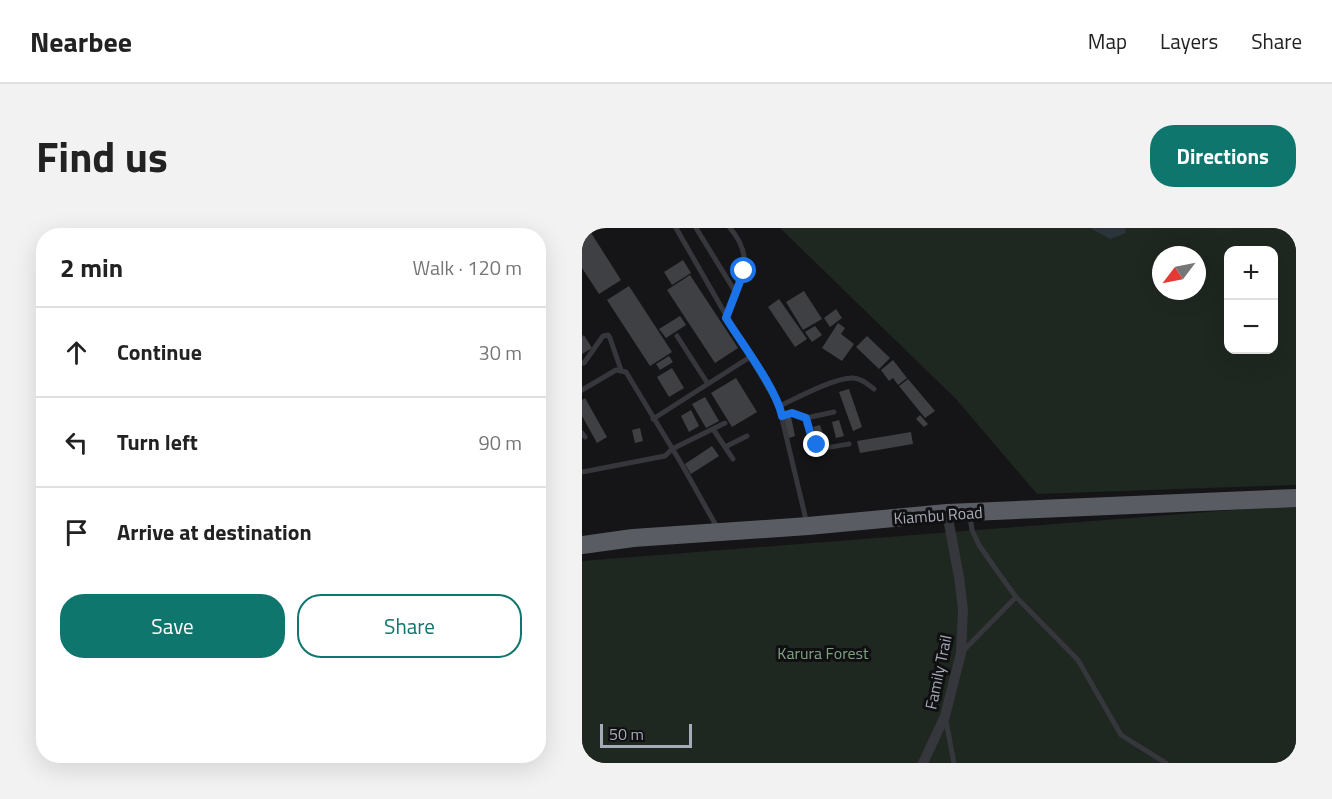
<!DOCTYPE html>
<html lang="en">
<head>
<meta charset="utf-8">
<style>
  :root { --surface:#fff; --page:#f2f2f2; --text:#222; --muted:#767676; --line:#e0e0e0; --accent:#0f766e }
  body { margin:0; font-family:"Titillium Web",sans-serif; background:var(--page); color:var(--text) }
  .controls { position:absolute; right:18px; top:18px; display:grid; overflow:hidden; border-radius:12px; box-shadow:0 6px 24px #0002 }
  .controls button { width:54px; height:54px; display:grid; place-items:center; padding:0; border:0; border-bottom:2px solid var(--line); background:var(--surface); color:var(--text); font:30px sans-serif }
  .compass { position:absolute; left:570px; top:18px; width:54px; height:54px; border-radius:50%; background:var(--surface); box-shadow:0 6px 24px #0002; rotate:238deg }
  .scale { position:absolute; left:18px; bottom:15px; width:92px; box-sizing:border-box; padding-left:6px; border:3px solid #a7abb7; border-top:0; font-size:16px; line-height:21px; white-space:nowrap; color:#a7abb7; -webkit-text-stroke:4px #101012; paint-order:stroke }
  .stop { position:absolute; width:18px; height:18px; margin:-14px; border:4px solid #1a73e8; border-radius:50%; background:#fff }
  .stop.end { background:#1a73e8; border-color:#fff; box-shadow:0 2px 6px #0008 }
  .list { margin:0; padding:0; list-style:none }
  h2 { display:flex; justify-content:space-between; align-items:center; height:78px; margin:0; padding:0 24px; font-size:26px }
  h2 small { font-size:20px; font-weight:400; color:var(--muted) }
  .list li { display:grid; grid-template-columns:39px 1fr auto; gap:18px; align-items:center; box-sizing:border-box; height:90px; padding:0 24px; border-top:2px solid var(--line) }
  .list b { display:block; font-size:22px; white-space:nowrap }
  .list em { font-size:20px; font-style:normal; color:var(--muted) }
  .actions { display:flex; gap:12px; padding:18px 24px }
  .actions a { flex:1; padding:14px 0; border:2px solid var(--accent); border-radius:24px; text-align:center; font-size:21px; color:var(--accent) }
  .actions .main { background:var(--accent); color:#fff }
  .icon { flex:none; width:33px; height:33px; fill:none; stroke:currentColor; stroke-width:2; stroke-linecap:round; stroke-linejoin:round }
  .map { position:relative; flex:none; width:714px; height:535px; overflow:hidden; border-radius:24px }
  header { display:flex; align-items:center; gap:36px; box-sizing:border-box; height:84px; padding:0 30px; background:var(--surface); border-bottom:2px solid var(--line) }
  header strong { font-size:28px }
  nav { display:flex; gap:33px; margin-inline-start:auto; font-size:21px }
  .intro { display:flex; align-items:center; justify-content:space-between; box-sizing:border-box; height:144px; padding:0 36px }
  h1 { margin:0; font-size:42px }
  .button { padding:15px 27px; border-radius:24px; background:var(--accent); color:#fff; font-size:21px; font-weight:700 }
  main { display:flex; gap:36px; padding:0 36px }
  aside { flex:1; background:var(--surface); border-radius:24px; box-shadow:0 6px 24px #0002 }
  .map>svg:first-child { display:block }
  .green { fill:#1f2721; fill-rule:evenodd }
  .water { fill:#2b333b }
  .building { fill:#3f4044 }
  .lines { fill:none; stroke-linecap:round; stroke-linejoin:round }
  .service { stroke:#36373c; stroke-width:5 }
  .minor { stroke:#36373c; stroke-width:10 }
  .trunk { stroke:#5a5c64; stroke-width:18 }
  .route { stroke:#1a73e8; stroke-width:8 }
  .labels { text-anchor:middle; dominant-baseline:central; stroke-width:6; stroke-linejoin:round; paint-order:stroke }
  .street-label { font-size:16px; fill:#a7abb7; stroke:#101012 }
  .park-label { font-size:16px; fill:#7ea282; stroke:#101012 }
</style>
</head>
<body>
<header>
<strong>Nearbee</strong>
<nav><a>Map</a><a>Layers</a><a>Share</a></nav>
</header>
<div class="intro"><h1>Find us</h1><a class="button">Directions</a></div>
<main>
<aside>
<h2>2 min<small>Walk · 120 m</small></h2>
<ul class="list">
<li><svg class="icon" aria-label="ahead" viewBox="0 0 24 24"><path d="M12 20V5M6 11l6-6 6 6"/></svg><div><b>Continue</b></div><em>30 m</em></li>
<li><svg class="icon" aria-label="left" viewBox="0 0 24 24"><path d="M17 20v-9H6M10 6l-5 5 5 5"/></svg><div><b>Turn left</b></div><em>90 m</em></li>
<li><svg class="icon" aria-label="arrive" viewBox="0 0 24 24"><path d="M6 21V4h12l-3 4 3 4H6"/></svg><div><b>Arrive at destination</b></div></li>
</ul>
<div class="actions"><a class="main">Save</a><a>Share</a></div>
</aside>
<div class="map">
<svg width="714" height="535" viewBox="0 0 714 535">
  <rect width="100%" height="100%" fill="#151517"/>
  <path class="green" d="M198 0H714V257L455 266 374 171ZM646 22H692V122H646ZM579 27H615V63H579Z
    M714 277V535H0V333Z"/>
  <path class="water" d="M508 0H543L544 5 528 11Z"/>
  <path class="building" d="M0 0H6L39 52 17 66 0 40Z
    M101 32 109 45 90 57 82 44Z
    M108 47 156 120 133 135 85 62Z
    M47 58 90 124 68 138 25 72Z
    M222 63 240 91 221 102 204 74Z
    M197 71 225 111 213 119 186 79Z
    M254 81 260 90 248 99 242 90Z
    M98 88 104 97 84 110 77 101Z
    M256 95 263 100 259 106 272 116 260 133 240 120Z
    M233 98 240 107 230 114 223 104Z
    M2 107 10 120 0 126V109Z
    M285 108 308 130 297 141 274 119Z
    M87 128 91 134 78 142 74 136Z
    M311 132 325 150 316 157 311 150 307 153 299 142Z
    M90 140 102 160 87 169 75 149Z
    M154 150 175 184 150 199 129 165Z
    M326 151 353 183 343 190 317 158Z
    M267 161 280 199 271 203 257 164Z
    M123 169 137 193 124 200 110 176Z
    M3 170 25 209 15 215 0 188V172Z
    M109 182 117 198 107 204 99 188Z
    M338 187 346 196 342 199 334 191Z
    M209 189 213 208 207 210 202 191Z
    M257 192 262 208 254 210 250 194Z
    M238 197 243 212 236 214 231 199Z
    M58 200 61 213 53 215 50 202Z
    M329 204 331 216 278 225 275 213Z
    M130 218 137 228 109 246 103 236Z"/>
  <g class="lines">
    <path class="service" d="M114 0 154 65
      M144 90C157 56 176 33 148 0
      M95 108 126 156
      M168 129 197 178 225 296
      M0 135H2L21 108 26 107 28 110 39 142
      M0 162 34 142 44 144 99 235 136 301
      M197 178C215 170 252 150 270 150 279 150 285 156 292 161
      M199 188 210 185 224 190 252 184
      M224 190C233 223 234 222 267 216
      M71 191 168 129 94 0
      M131 201 151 231
      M0 205 3 209
      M143 219 165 208
      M0 244 83 228 90 221 143 195
      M388 289 390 302 397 317 415 343 434 369 496 432 539 507 584 535
      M381 423 434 369
      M364 493 372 535"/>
    <path class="minor" d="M341 535 363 488 379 425 381 382 377 349 365 285"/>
    <path class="trunk" d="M0 317 51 310 226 298 365 285 714 270"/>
  </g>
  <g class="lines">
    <path class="route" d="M162 43 144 90C160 116 194 160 200 188L210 185 224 190 230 211 235 217"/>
  </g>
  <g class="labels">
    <g class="street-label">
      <text transform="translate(356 287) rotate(-4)">Kiambu Road</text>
      <text transform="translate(356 444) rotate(-78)">Family Trail</text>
    </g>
    <g class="park-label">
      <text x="241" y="425">Karura Forest</text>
    </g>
  </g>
</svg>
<div class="controls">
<button>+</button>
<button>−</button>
</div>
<svg class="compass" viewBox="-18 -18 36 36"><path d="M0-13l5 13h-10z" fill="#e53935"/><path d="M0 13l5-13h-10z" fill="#767676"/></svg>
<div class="scale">50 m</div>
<div class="stop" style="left:162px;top:43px"></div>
<div class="stop end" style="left:235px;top:217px"></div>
</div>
</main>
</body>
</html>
